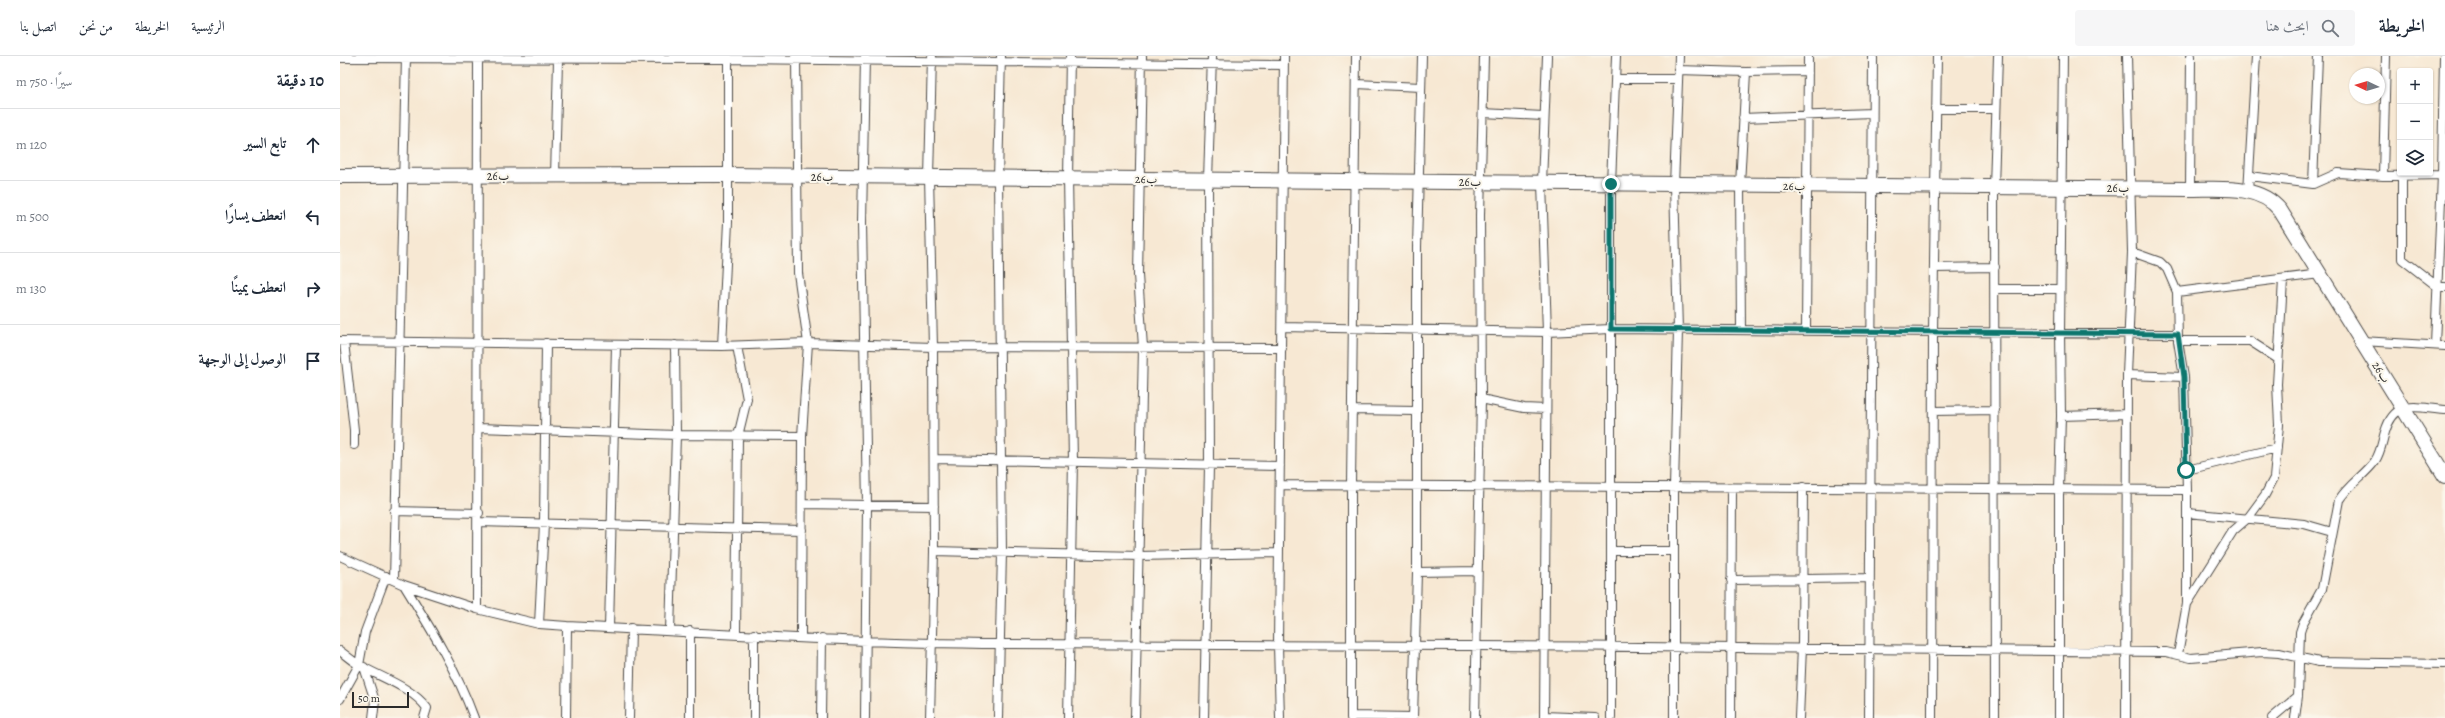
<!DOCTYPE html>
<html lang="ar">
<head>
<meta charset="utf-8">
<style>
  :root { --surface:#fff; --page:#f6f6f7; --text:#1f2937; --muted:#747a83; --line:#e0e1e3 }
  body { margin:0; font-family:Alegreya,Amiri,serif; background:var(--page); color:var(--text); direction:rtl }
  .controls { position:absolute; right:12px; top:12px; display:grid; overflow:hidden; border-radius:4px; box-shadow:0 1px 3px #0004 }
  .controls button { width:36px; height:36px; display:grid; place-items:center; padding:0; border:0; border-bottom:1px solid var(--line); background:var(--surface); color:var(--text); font:20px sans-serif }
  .compass { position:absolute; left:2009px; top:12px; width:36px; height:36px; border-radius:50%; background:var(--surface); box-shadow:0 1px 3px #0004; rotate:274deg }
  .scale { position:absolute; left:12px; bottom:10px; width:57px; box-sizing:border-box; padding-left:4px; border:2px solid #2b2b2b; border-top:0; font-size:11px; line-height:14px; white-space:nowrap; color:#2b2b2b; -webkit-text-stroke:3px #fbf7ec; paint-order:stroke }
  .stop { position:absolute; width:12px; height:12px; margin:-9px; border:3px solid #0f766e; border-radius:50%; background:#fff }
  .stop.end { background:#0f766e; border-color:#fff; box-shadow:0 1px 4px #0008 }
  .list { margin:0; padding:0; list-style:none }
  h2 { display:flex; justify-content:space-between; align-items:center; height:52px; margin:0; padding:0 16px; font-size:17px }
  h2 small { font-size:13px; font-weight:400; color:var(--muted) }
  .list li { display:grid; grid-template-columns:26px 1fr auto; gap:12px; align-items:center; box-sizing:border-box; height:72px; padding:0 16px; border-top:1px solid var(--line) }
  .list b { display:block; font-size:15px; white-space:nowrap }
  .list em { font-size:13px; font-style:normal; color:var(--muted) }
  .icon { flex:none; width:22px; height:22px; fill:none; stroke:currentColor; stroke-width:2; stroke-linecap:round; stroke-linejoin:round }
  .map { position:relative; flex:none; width:2105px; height:662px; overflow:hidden; direction:ltr }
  header { display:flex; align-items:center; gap:24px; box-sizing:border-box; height:56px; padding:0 20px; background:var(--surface); border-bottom:1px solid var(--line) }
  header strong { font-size:19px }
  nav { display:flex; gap:22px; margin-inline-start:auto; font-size:14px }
  .search { width:280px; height:36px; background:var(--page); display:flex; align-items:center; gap:10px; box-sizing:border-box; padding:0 14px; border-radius:4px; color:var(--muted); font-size:15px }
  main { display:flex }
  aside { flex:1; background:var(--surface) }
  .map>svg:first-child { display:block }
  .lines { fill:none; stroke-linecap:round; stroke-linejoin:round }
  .street-casing { stroke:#4a4744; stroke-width:10 }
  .highway-casing { stroke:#4a4744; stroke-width:16 }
  .street { stroke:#fff; stroke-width:8 }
  .highway { stroke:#fff; stroke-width:14 }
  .route { stroke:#0f766e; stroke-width:5 }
  .labels { text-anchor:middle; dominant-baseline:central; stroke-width:4; stroke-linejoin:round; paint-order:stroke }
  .street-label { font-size:12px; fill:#2b2b2b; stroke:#fbf7ec }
</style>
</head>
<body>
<header>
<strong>الخريطة</strong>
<div class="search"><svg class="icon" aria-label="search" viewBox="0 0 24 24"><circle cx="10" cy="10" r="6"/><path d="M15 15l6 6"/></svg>ابحث هنا</div>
<nav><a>الرئيسية</a><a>الخريطة</a><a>من نحن</a><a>اتصل بنا</a></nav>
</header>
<main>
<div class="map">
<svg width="2105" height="662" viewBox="0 0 2105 662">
  <rect width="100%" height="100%" fill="#fbf7ec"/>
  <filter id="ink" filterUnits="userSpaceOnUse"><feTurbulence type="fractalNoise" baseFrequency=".025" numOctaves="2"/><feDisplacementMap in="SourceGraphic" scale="8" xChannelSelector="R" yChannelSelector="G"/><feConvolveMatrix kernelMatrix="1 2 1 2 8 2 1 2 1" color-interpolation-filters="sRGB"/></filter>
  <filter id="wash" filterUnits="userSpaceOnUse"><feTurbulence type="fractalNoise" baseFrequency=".012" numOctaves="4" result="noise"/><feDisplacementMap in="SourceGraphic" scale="16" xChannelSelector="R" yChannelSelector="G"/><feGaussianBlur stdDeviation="0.9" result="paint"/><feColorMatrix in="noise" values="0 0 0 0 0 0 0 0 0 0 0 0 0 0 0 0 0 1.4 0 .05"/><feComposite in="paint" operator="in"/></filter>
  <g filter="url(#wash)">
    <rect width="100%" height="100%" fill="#f7e8d3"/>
  </g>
  <g filter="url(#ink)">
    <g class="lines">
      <defs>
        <path id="street" d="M456 1 458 217 468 287 462 380 461 581
          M525 1 522 167 527 449 525 662
          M0 2 388 3 944 9
          M1338 14 1406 16 1467 15
          M1275 23H1338
          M1016 28 1081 31
          M1595 53H1656
          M1143 57 1203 60
          M1403 62 1532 57
          M2062 119V203L2098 231H2105
          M215 120 218 4
          M1909 120 1973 128 1998 117 2043 120 2105 119
          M2043 120 2046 0
          M1973 128 1978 0
          M1850 133 1851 0
          M1908 135 1916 0
          M1792 196 1820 206 1827 213 1837 236 1838 285 1844 321 1847 434V548L1838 598
          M1594 212 1655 211
          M1655 233H1720
          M1837 236 1980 218
          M942 271 1207 276 1271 273 1838 278
          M1401 274 1400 129 1406 16
          M1466 275 1468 0
          M0 285 382 290 468 287 593 291 942 292
          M1838 285H1910L1938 303
          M2022 285 2105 290
          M4 286 14 374V389
          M2095 289 2102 119 2104 0
          M382 290 388 166V0
          M1787 319 1844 321
          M1141 343 1184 352 1206 353
          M1012 354 1077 355
          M1593 355 1655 354
          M1721 360 1787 358
          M139 372 336 379 462 380
          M594 403 940 410
          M1847 414 1937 392
          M940 429 1847 434
          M462 448 594 450
          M54 455 139 457
          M1847 457 1964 468 1992 476
          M139 466 462 474
          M594 495 799 500 939 497
          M1272 495H1334
          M0 500 64 529 137 553 199 568 227 570C371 577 516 587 661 588 1049 589 1438 591 1826 596L1851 602 1922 596 1939 597 1979 606 2105 608
          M1077 516 1137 515
          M54 524 66 0
          M1391 524 1529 522
          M64 529C90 571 117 615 134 662
          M1847 548 1893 475 1908 462 1925 439 1934 422 1939 369 1937 328 1943 224
          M137 553 138 0
          M199 568 204 468 206 287
          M269 572 276 289
          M330 575 336 379 335 289
          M396 577 398 380 407 343 397 290
          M414 578V662
          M0 595C7 600 13 606 21 610 42 622 71 631 87 652L84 662
          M24 611 35 645 33 662
          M0 643 19 609 25 576 46 520
          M1011 660 1073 661
          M1204 660 1255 662
          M226 662 227 570
          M289 662 291 572
          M350 662V575
          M481 662 482 582
          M590 662 594 495 593 291 589 121 592 1
          M658 662 662 497 658 122 661 0
          M728 662 733 405 728 122 730 0
          M795 662 803 291 798 219 802 0
          M864 662 869 409 868 124 872 0
          M940 662 938 589 944 0
          M1011 662V429L1016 0
          M1073 662 1077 516V191L1082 0
          M1135 662 1141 343 1140 159 1144 0
          M1204 662 1207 276 1202 127 1207 0
          M1271 662V128L1276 0
          M1334 662V431L1338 274 1334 129 1339 0
          M1391 662 1392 432
          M1459 662 1462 591 1463 431
          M1529 662 1533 0
          M1592 662 1593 276 1597 0
          M1655 662 1654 132 1658 0
          M1719 662V433L1721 360 1720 276 1723 0
          M1786 662 1787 319 1792 196 1787 0
          M1932 662 1958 640
          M1955 662 1958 640 1960 576 1963 567 1982 533 1999 444C2009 428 2025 419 2035 405 2041 396 2042 386 2045 376 2055 342 2076 352 2105 354"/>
        <path id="highway" d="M0 120 387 119 1850 133C1880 133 1919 128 1940 154L2105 420"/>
      </defs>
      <use href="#street" class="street-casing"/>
      <use href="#highway" class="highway-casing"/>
      <use href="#street" class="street"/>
      <use href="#highway" class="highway"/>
    </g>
  </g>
  <g class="lines" filter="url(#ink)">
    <path class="route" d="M1271 128V273L1838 278 1844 321 1846 414"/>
  </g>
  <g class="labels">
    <g class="street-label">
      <text x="158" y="120">26ب</text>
      <text x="482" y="121">26ب</text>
      <text transform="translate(806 123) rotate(1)">26ب</text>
      <text x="1130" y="126">26ب</text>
      <text transform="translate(1454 130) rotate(1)">26ب</text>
      <text x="1778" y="132">26ب</text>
      <text transform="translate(2041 316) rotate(58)">26ب</text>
    </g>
  </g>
</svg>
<div class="controls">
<button>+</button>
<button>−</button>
<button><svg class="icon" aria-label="layers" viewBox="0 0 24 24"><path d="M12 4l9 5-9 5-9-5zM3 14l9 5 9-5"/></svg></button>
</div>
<svg class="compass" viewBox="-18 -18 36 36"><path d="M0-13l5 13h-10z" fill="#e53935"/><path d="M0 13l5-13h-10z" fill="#747a83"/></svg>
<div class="scale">50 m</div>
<div class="stop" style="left:1846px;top:414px"></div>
<div class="stop end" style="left:1271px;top:128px"></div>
</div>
<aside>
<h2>10 دقيقة<small>سيرًا · 750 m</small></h2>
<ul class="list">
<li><svg class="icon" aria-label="ahead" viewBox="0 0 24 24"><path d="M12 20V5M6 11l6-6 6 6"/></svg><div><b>تابع السير</b></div><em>120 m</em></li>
<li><svg class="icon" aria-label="left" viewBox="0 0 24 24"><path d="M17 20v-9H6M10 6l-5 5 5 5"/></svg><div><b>انعطف يسارًا</b></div><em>500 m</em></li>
<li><svg class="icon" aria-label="right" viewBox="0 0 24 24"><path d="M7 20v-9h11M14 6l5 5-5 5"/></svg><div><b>انعطف يمينًا</b></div><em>130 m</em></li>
<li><svg class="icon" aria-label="arrive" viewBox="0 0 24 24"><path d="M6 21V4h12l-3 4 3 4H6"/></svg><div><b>الوصول إلى الوجهة</b></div></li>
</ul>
</aside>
</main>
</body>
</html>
